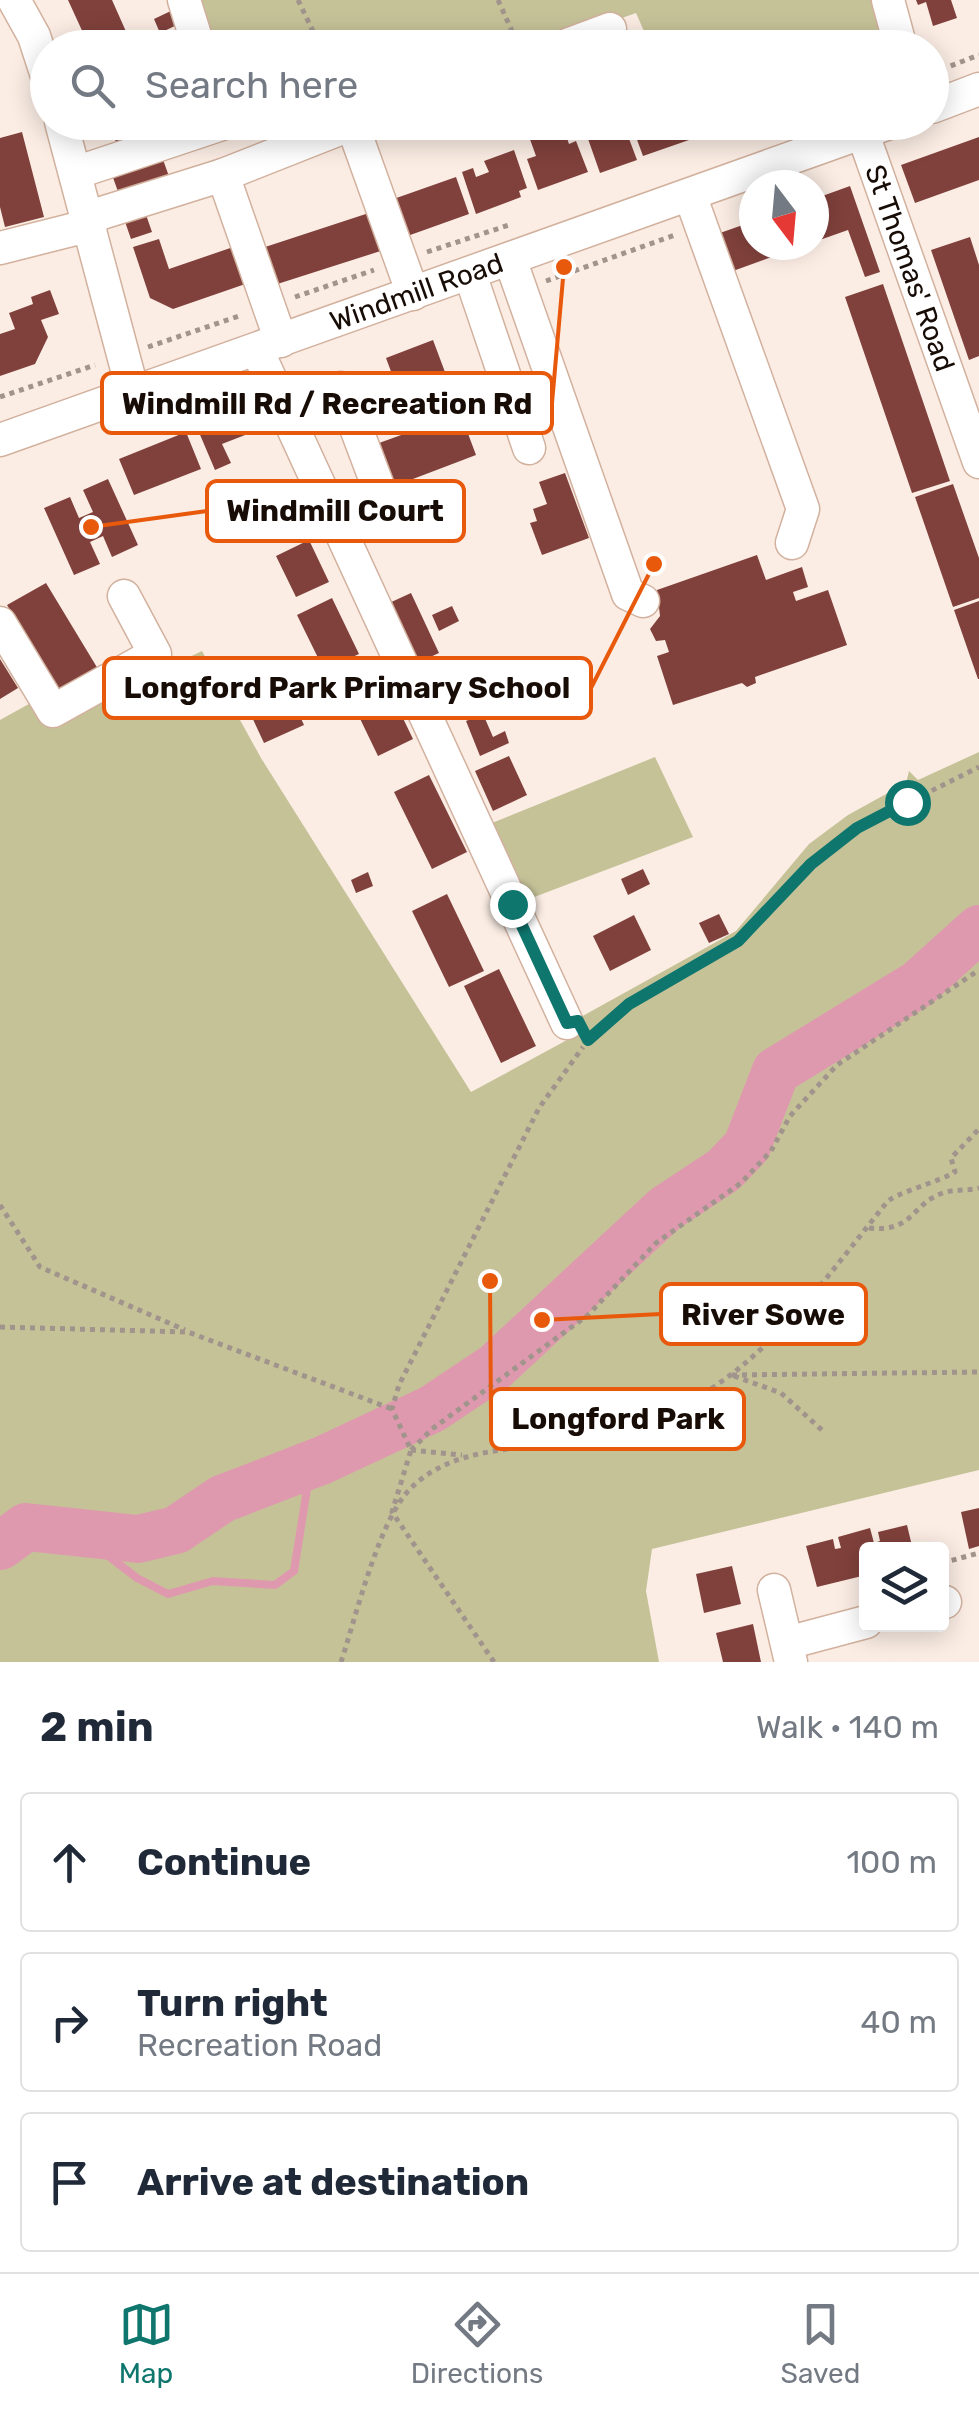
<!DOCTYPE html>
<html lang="en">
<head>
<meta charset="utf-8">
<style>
  :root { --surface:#fff; --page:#f6f6f7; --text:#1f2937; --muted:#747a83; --line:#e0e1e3; --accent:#0f766e }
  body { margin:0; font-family:Rubik,sans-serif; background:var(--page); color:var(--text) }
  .controls { position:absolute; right:30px; bottom:30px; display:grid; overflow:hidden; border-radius:10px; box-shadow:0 5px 25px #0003 }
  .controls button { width:90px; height:90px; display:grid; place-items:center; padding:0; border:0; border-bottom:2px solid var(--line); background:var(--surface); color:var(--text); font:50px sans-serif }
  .compass { position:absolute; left:739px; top:170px; width:90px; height:90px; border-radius:50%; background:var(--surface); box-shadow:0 5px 25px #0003; rotate:164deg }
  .stop { position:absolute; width:30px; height:30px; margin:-22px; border:8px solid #0f766e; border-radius:50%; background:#fff }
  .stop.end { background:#0f766e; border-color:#fff; box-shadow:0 2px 10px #0008 }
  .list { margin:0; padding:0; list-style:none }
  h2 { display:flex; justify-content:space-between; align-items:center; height:130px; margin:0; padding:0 40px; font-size:42px }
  h2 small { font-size:32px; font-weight:400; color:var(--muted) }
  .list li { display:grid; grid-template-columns:65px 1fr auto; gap:30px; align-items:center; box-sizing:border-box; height:140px; margin:0 20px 20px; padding:0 20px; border:2px solid var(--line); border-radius:10px }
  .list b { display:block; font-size:38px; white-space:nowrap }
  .list p { margin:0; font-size:32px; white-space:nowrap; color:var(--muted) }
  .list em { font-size:32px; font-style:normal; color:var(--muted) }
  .icon { flex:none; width:55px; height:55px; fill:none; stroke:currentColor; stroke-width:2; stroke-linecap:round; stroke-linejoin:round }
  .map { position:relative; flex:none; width:979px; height:1662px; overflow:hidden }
  .search { position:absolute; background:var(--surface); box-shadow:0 5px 25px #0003; left:30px; right:30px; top:30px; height:110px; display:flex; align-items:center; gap:25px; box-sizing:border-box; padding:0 35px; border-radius:55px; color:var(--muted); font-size:38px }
  .sheet { height:610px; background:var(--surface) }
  nav { display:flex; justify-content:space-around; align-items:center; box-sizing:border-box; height:140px; border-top:2px solid var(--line); background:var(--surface); font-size:28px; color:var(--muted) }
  nav a { display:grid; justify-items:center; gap:5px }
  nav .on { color:var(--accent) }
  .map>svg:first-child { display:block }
  .green { fill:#c6c298 }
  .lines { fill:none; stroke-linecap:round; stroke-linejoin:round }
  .stream { stroke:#df99ae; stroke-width:8 }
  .river { stroke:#df99ae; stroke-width:48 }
  .building { fill:#80413c }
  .minor-casing { stroke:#d2b19e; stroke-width:35 }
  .path { stroke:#a1948c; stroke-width:5; stroke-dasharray:5 5; stroke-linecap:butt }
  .minor { stroke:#fff; stroke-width:32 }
  .route { stroke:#0f766e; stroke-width:12 }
  .labels { text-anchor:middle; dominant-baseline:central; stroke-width:10; stroke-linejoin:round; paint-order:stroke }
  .street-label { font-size:28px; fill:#170c06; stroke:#fff }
  .leader { fill:none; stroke:#e8590c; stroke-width:4 }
  .callout-dot { fill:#e8590c; stroke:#fff; stroke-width:4 }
  .callout { fill:#fff; stroke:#e8590c; stroke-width:4 }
  .callout-label { font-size:30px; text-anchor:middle; font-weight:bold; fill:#170c06 }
</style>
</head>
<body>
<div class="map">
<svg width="979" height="1662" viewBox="0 0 979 1662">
  <rect width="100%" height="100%" fill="#fbede4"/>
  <path class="green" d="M189 0H904L917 47H651L636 13 540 47H206Z
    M202 651 261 758 471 1092 567 1040 579 1018 736 931 809 844 848 815 906 783 909 771 918 780 979 752V1470L652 1549 646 1591 659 1662H0V720L36 700 50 724Z
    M655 757 693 837 521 902 487 825Z"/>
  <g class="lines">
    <path class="stream" d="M81 1535 137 1578 168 1594 213 1581 275 1585 294 1571 307 1489 323 1460"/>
    <path class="river" d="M0 1546 26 1527 138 1539 176 1530 222 1499 323 1460 432 1409 495 1367 665 1209 724 1170 747 1146 776 1071 918 984 979 929"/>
  </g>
  <path class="building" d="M68 0H112L128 36 90 48Z
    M916 0H951L957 18 933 26 926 2 918 5Z
    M175 9 181 23 160 33 154 19Z
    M110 122H151L155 134 117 146Z
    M573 122H683L689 140 643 156 632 126 625 128 637 160 600 173 587 136 579 139Z
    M563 126 569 144 576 141 588 172 538 190 527 159 536 156 527 131 538 127 541 134Z
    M22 132 44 217 5 227 0 207V138Z
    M979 137V180L915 203 901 165Z
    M514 150 527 188 519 191 521 197 476 214 462 172 473 168 476 177 489 172 484 161Z
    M161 154 171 182 121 200 111 172Z
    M456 177 469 214 399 239 385 202Z
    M850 186 880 272 865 277 848 230 814 242V199Z
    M144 209 152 232 131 239 123 216Z
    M378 210 390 248 268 287 256 250Z
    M754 221V245H804L733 271 720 233Z
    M970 237 979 265V356L969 360 931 250Z
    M159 239 169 269 242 244 254 281 173 309 150 298 133 247Z
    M883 284 950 481 912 493 845 297Z
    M50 290 59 314 41 320 48 337 35 364 0 376V334L15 329 9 313 33 304 31 297Z
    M433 340 476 455 384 490 368 447 404 434 400 424 409 420 386 358Z
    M254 407 263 428 222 444 231 463 215 470 198 430Z
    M186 432 201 469 134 495 119 459Z
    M565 473 589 538 542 555 530 523 537 521 533 509 547 504 539 482Z
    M108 479 138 545 112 557 103 536 90 542 100 564 74 575 44 508 70 497 79 518 93 512 83 490Z
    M953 484 979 558V598L953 607 915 497Z
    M309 540 329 582 296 597 276 556Z
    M757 555 766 580 802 567 808 587 793 592 796 601 828 590 847 645 755 677 756 683 747 687 742 683 673 705 657 656 669 652 665 640 656 641 650 629 660 616 657 590Z
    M46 583 98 669 59 692 7 605Z
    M411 593 439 653 415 664 387 604Z
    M332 598 359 654 324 670 297 615Z
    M979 601V679H978L954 610Z
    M452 606 459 621 439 631 432 615Z
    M0 659 18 688 0 699Z
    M460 665 478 704 444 721 425 682Z
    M386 683 413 739 378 756 351 700Z
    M291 697 304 725 264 743 251 715Z
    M483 714 493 737 505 731 509 743 480 756 466 721Z
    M509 756 527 795 493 811 475 771Z
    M429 775 467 852 432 869 394 792Z
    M643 869 650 884 628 895 621 879Z
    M368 872 373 886 356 893 351 880Z
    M447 894 484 971 449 987 412 911Z
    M719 914 729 934 709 943 699 923Z
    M634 915 651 950 610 971 593 936Z
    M499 969 536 1046 501 1063 464 986Z
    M979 1508V1546L969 1549 961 1512Z
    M907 1525 913 1550H866V1575L817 1587 806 1546 833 1539 835 1549 841 1548 838 1537 870 1528 874 1543 880 1541 878 1532Z
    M732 1566 741 1604 704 1613 696 1574Z
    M753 1624 761 1662H723L716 1633Z"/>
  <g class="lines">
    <defs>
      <g id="minor">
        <path d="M14 0 34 36 48 79"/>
        <path d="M184 0 199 48"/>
        <path d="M888 0 901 48"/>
        <path d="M559 48 610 29"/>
        <path d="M932 107 979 89"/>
        <path d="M61 122 133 392"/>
        <path id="s1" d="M863 134 979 462"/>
        <path d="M78 172 228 122"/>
        <path d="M223 175 352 124 413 294"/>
        <path d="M690 195 803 509 792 543"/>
        <path d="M89 217 223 175 281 341"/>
        <path d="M0 248 91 225"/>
        <path d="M510 259 628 594 643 601"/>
        <path d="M470 274 529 448"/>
        <path d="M257 350 567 1023"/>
        <path id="s2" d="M0 440 892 122"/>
        <path d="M340 530C360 520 373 511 379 489L341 388"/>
        <path d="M0 623 53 711 155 654 124 596"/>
        <path d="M774 1590 791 1662"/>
        <path d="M942 1603 945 1602"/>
        <path d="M787 1643 866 1622"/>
      </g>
    </defs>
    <use href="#minor" class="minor-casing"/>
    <path class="path" d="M298 0 321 48
      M498 0 516 40 512 48
      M932 73 979 55
      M427 252 512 224
      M546 281 675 235
      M295 297 374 270
      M148 347 242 315
      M0 397 95 365
      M594 1034 629 1004 738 941 811 865 857 828 979 767
      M0 1205 40 1267 185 1330
      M869 1228C915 1233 911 1202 946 1192 957 1189 968 1191 979 1188
      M0 1327 188 1332 392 1409
      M732 1375 979 1372
      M734 1376 781 1393 823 1431
      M411 1450 432 1429 588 1315 656 1243 741 1183 771 1151 790 1116 837 1065 979 970
      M411 1450 462 1455
      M942 1563 979 1553
      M341 1662C356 1617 379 1518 412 1487 456 1445 519 1451 576 1440 617 1433 654 1422 691 1401 773 1355 829 1274 887 1202 893 1194 941 1181 955 1172L951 1158 979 1129
      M494 1662 392 1512 411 1450 392 1409 399 1385 539 1108 583 1047"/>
    <use href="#minor" class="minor"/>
  </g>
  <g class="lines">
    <path class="route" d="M512 904 567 1023 578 1021 588 1040 629 1004 738 941 811 864 857 828 907 802"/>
  </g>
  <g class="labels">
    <g class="street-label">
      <text stroke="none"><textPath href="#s1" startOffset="142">St Thomas' Road</textPath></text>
      <text stroke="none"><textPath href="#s2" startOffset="442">Windmill Road</textPath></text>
    </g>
  </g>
  <path class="leader" d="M564 267L552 403M91 527L207 511M654 564L591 688M542 1320L661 1314M490 1281L491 1419"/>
  <g class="callout-dot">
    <circle cx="564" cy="267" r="10"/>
    <circle cx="91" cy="527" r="10"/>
    <circle cx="654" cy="564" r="10"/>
    <circle cx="542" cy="1320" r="10"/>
    <circle cx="490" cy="1281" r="10"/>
  </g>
  <g class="callout">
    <rect x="102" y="373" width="450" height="60" rx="10"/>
    <rect x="207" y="481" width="257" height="60" rx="10"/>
    <rect x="104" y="658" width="487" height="60" rx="10"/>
    <rect x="661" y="1284" width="205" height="60" rx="10"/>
    <rect x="491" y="1389" width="253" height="60" rx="10"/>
  </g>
  <g class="callout-label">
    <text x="327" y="414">Windmill Rd / Recreation Rd</text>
    <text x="335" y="521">Windmill Court</text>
    <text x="347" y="698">Longford Park Primary School</text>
    <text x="763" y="1325">River Sowe</text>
    <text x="618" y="1429">Longford Park</text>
  </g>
</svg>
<div class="controls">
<button><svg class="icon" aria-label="layers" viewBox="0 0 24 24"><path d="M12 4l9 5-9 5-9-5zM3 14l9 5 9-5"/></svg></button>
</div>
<svg class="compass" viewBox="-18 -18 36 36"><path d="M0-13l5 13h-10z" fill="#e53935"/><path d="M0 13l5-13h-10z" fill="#747a83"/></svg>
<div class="stop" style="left:907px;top:802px"></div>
<div class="stop end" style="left:512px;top:904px"></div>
<div class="search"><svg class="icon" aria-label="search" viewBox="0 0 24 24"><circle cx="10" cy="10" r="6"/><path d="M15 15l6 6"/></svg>Search here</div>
</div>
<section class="sheet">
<h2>2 min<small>Walk · 140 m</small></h2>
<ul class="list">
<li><svg class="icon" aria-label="ahead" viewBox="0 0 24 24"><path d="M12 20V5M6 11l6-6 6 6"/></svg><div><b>Continue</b></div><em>100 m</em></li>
<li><svg class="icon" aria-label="right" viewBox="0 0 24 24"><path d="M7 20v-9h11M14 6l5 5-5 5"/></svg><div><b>Turn right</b><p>Recreation Road</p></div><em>40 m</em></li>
<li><svg class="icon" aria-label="arrive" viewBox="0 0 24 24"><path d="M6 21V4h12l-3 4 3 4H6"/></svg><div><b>Arrive at destination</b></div></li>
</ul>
</section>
<nav>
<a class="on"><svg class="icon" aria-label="map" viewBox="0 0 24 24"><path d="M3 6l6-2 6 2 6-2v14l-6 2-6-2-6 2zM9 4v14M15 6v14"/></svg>Map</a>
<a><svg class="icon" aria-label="directions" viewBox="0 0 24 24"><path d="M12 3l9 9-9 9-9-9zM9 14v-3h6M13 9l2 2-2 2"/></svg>Directions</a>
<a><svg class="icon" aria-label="saved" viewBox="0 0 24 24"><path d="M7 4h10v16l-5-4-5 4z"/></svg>Saved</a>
</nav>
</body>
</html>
